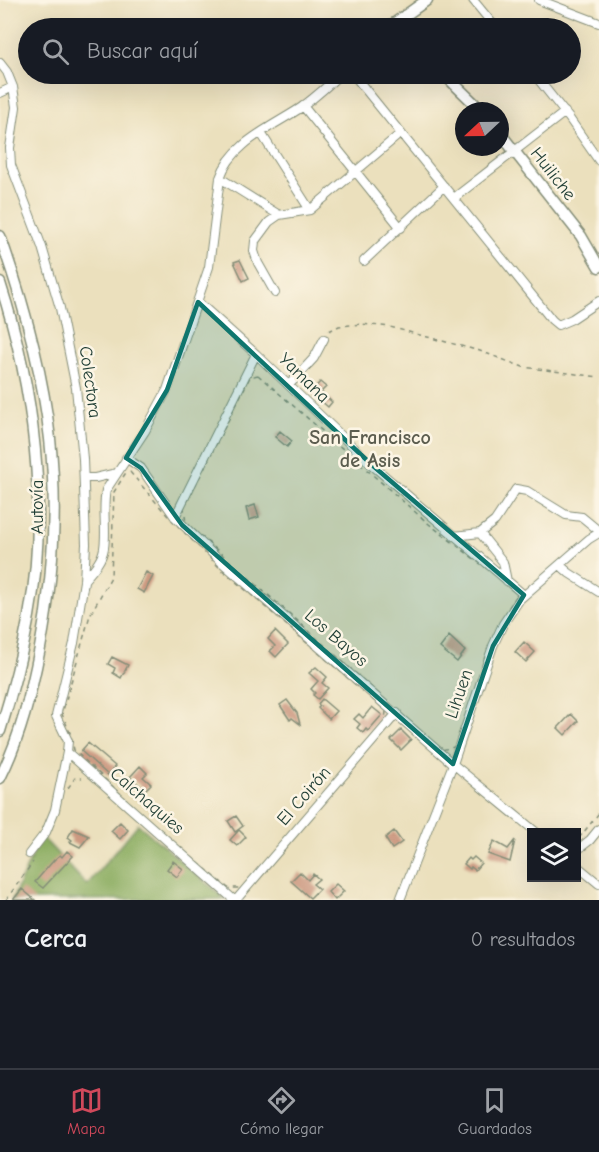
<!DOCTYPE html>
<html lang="es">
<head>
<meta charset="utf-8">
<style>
  :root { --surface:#171b24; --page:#242831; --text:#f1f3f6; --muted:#9ea1a6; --line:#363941; --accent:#d1495b }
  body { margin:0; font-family:"Comic Neue",sans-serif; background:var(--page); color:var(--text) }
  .controls { position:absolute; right:18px; bottom:18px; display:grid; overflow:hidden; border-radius:0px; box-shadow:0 6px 24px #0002 }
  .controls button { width:54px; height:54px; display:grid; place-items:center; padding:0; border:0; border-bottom:2px solid var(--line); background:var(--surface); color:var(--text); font:30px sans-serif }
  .compass { position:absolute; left:455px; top:102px; width:54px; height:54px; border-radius:50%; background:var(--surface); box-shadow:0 6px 24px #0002; rotate:248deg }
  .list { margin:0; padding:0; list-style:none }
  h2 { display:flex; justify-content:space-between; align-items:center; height:78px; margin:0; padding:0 24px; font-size:26px }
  h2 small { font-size:20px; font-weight:400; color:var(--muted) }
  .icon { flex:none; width:33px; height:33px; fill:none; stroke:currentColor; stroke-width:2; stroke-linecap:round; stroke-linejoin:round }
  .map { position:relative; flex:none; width:599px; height:900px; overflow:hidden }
  .search { position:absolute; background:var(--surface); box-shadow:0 6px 24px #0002; left:18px; right:18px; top:18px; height:66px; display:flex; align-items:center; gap:15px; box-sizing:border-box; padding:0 21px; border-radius:33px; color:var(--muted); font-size:22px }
  .sheet { height:168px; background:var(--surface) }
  nav { display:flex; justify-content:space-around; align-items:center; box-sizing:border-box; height:84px; border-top:2px solid var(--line); background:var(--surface); font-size:16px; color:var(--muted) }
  nav a { display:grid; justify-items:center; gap:3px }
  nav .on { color:var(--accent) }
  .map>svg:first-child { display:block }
  .forest { fill:#8cad62; stroke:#56754b; stroke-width:1.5 }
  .building { fill:#cc9981 }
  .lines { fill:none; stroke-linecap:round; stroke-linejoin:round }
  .minor-casing { stroke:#858e78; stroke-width:10 }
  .tertiary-casing { stroke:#858e78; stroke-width:13 }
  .path { stroke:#858e78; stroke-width:1.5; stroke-dasharray:4.5 4.5; stroke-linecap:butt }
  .minor { stroke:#fff; stroke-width:8 }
  .tertiary { stroke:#fff; stroke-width:10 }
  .marked { fill:#0f766e; fill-opacity:0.2; stroke:#0f766e; stroke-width:4.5; stroke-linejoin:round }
  .labels { text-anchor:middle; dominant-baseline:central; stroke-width:5; stroke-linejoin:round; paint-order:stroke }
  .street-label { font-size:18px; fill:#1f3d34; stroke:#fcf5e5 }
  .neighbourhood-label { font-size:20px; font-weight:bold; fill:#5c5d4f; stroke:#fcf5e5 }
</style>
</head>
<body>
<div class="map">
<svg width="599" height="900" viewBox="0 0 599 900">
  <rect width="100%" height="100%" fill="#fcf5e5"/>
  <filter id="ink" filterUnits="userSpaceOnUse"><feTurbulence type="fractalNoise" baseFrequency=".0167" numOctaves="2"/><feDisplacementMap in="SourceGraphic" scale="12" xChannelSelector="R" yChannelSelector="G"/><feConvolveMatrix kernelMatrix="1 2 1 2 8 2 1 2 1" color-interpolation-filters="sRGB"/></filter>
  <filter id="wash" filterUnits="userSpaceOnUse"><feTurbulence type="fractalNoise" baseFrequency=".008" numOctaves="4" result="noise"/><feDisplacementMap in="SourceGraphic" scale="24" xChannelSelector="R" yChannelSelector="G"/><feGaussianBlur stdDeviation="1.35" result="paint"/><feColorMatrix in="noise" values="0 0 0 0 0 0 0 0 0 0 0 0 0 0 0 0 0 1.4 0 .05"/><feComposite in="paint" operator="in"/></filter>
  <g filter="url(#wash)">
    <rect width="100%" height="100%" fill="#ebe0bd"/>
    <path class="forest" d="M138 824 225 899 12 900 41 836 87 885Z"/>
    <g id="blocks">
      <path class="building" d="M240 260 249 278 243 281 234 262Z
        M320 382 326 387 321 392 332 402 328 407 311 392Z
        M280 431 292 441 287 447 275 437Z
        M255 505 259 517 249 520 246 508Z
        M146 572 153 576 144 593 137 589Z
        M275 631 288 644 276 657 270 651 275 646 268 639Z
        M449 636 465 651 457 662 440 648Z
        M524 642 535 652 526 662 515 652Z
        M112 657 128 665 121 678 113 673 115 668 108 664Z
        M316 667 327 677 322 683 328 688 318 699 313 695 315 693 311 689 318 681 309 673Z
        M322 699 336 711 329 719 318 708 320 706 318 704Z
        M287 700 297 713 300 724 292 718 290 720 280 705Z
        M372 707 382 715 368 731 366 729 363 733 357 728 360 724 354 719 359 714 363 718Z
        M571 714 578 721 565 735 558 728Z
        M401 730 411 740 401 750 391 740Z
        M88 743 115 766 108 775 81 751Z
        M140 766 147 773 143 777 151 784 145 790 130 777Z
        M236 816 243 826 235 832 228 821Z
        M120 822 128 830 120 839 111 831Z
        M73 829 89 836 80 847 70 842 72 840 68 837Z
        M239 830 246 837 237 846 230 840Z
        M394 831 402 842 392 849 385 838Z
        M515 840 510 862 488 854 494 841 508 849Z
        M67 851 73 856 43 888 35 882 54 860 60 855 62 857Z
        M474 857 481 863 475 870 471 867 470 869 464 864 469 858 471 860Z
        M173 861 183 869 177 877 167 869Z
        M300 872 308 880 313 874 319 879 313 884 319 889 310 898 291 881Z
        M336 884 344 891 335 900 328 892Z
        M22 889 35 900H13Z"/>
    </g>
  </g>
  <g filter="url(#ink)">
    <use href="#blocks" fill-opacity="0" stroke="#858e78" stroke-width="1.5"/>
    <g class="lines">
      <defs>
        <path id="minor" d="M473 0 496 28
          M539 0 599 23
          M0 63 7 72 13 87 16 107 10 148 11 165 42 247 60 308 76 388 83 459 86 544 84 581 74 643 56 716 68 741 67 752 234 900
          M353 74 552 320 558 325 572 319 599 301
          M534 74 569 118 599 161
          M0 93 13 87
          M303 106 401 228
          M261 133 310 210
          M220 178 279 215
          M454 198 565 112
          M364 261 444 186
          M275 293 258 263 254 251 255 241 269 222 279 215 310 210 401 133
          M198 302 256 354 372 465 524 595
          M289 385 314 358 324 339
          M126 458 141 468 175 517 218 559 453 764 536 832
          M84 478H95L117 473
          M175 517 256 354
          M480 533 503 562 507 581
          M454 536 480 533 495 521 516 489 527 491 566 515 582 517 599 531
          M560 565 569 573 599 592
          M84 580C92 571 102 561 104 548 107 529 102 509 106 490L145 431 167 390 209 267 220 178C231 143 274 126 302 107 315 97 329 85 340 74
          M576 851 590 840 599 829
          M29 854 46 832 55 810 67 752
          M576 865 599 884
          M236 900 397 713
          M400 900 453 764 493 646 503 624 520 599 589 539 599 533"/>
        <path id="tertiary" d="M391 28 389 27 427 0
          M444 74 482 111
          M500 133 581 236 599 267
          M0 236C51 379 69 497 40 648 31 693 21 736 0 778
          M0 283C34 387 49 508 29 616 22 655 12 693 0 731"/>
      </defs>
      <use href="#minor" class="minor-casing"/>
      <use href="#tertiary" class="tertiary-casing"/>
      <path class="path" d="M329 331 339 326 362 324 390 327 480 351 523 367 599 377
        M258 375 429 524 516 591 517 595C491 633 486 661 471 703 466 718 460 733 454 747L441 750 291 615 186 523 184 508 250 377Z
        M130 472 167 515 220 568 386 711 385 722 243 888H228L155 826 74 750 71 735 62 714 90 615 111 577 114 492 125 474Z
        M68 788 75 778H82
        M579 838 599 813
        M6 900 33 862"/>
      <use href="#minor" class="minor"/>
      <use href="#tertiary" class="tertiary"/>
    </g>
  </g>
  <path class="marked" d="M198 302 372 465 524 595 493 646 453 764 182 525 141 468 126 458 167 390Z"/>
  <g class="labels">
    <g class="street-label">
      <text transform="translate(553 174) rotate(52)">Huiliche</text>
      <text transform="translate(304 378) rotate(44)">Yamana</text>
      <text transform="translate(90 382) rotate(82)">Colectora</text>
      <text transform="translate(37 507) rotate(-90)">Autovía</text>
      <text transform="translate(336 638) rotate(41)">Los Bayos</text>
      <text transform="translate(459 694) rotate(-71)">Lihuen</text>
      <text transform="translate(304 796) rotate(-49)">El Coirón</text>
      <text transform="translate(147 801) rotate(41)">Calchaquies</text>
    </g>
    <g class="neighbourhood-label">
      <text x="370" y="437">San Francisco<tspan x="370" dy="23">de Asis</tspan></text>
    </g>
  </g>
</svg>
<div class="controls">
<button><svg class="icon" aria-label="layers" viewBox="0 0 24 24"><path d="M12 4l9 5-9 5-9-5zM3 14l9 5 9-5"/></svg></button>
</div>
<svg class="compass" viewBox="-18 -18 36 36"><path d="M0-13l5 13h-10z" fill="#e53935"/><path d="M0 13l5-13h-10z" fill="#9ea1a6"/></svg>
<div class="search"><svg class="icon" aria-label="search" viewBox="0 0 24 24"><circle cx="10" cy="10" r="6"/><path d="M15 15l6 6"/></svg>Buscar aquí</div>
</div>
<section class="sheet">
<h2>Cerca<small>0 resultados</small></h2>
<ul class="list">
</ul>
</section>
<nav>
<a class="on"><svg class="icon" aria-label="map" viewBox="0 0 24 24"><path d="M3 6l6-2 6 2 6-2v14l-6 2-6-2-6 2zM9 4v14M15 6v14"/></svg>Mapa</a>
<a><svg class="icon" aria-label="directions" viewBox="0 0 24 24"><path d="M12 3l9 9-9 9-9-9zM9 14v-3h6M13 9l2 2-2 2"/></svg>Cómo llegar</a>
<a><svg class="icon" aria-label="saved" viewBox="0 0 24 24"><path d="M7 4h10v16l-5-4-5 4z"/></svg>Guardados</a>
</nav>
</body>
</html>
